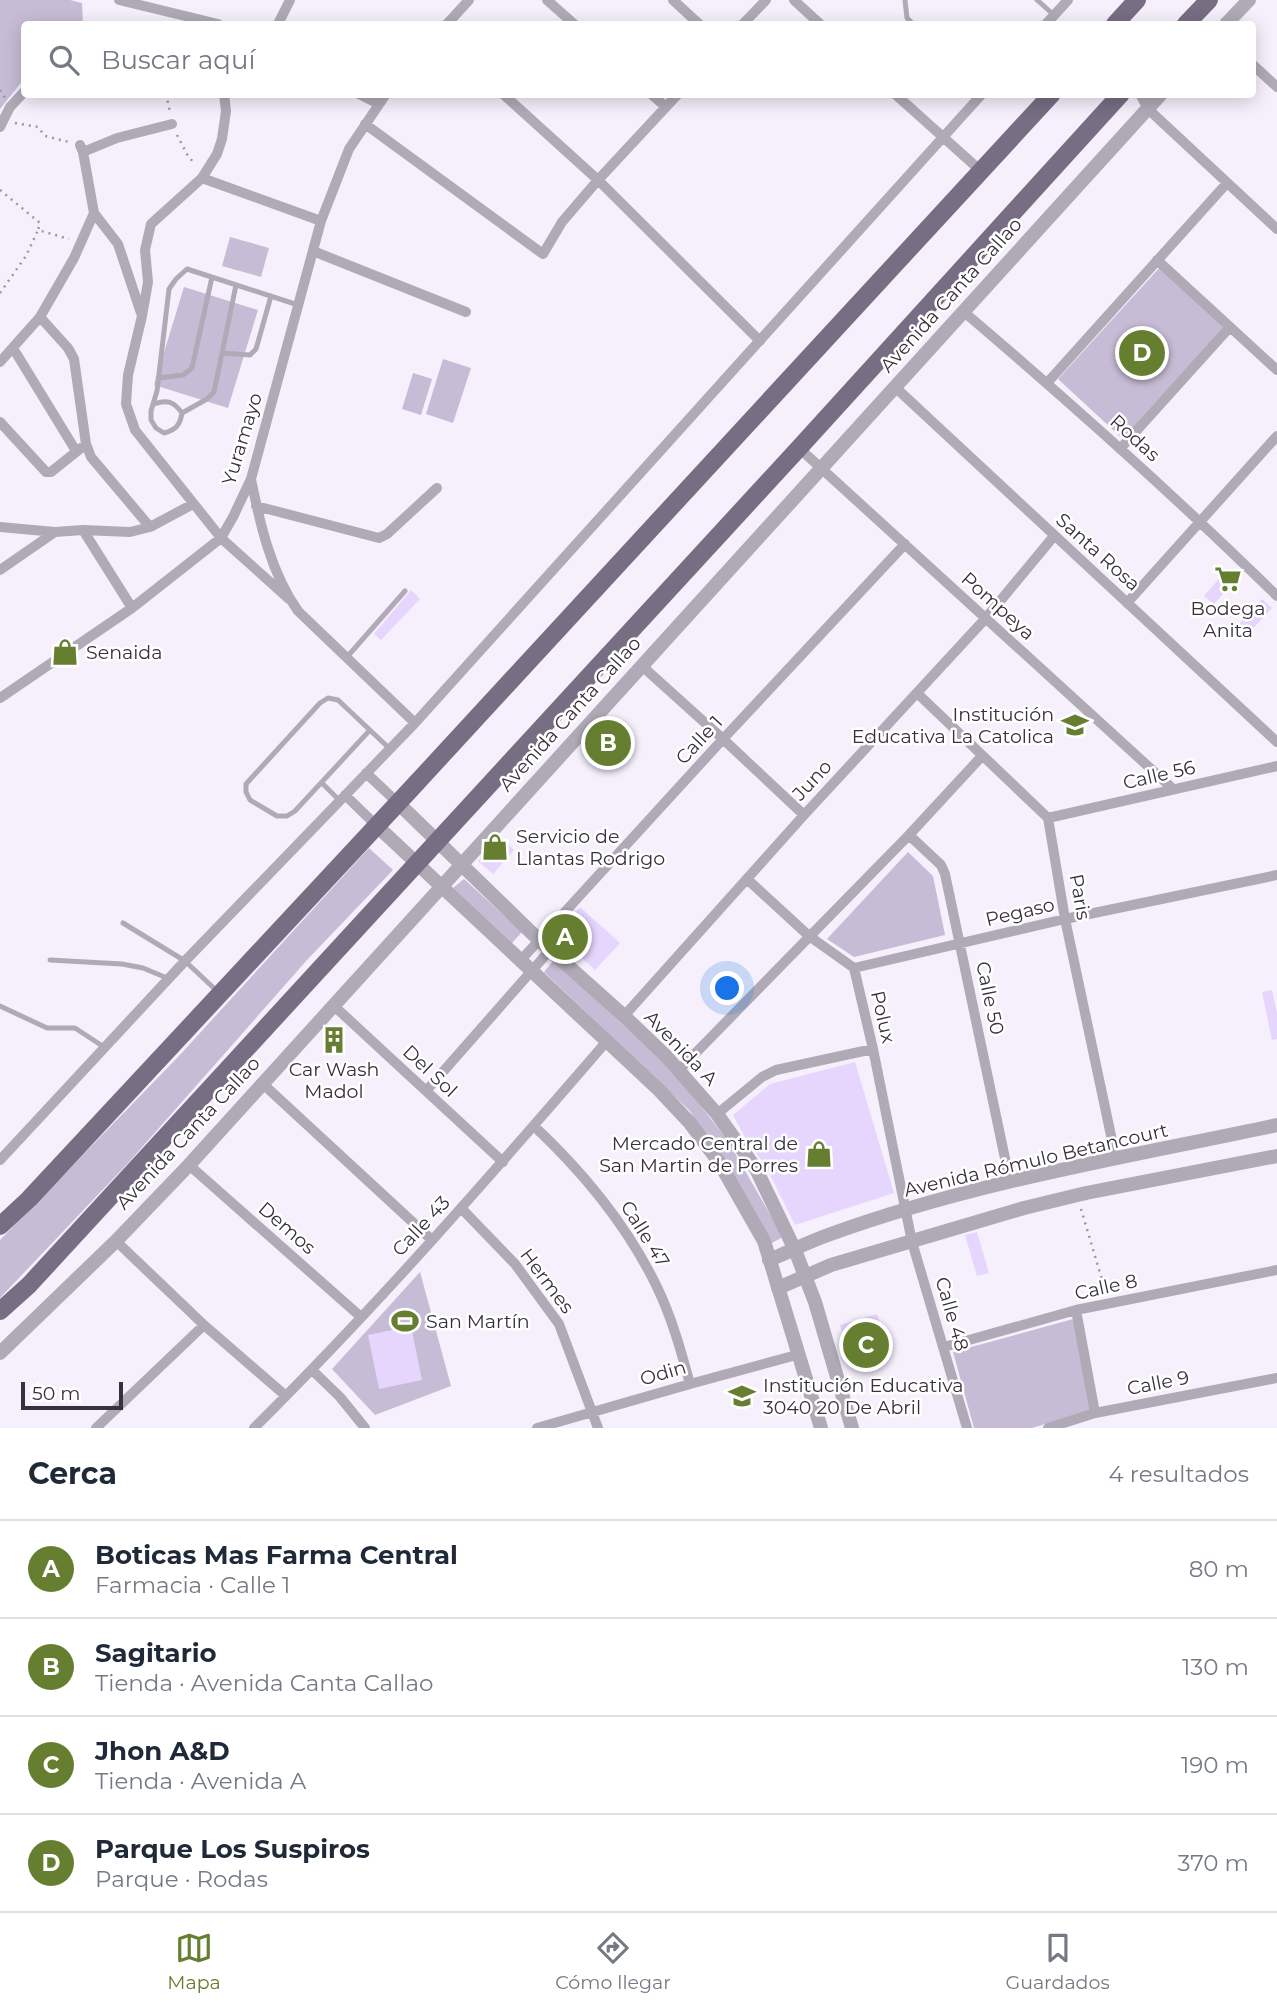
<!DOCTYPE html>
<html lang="es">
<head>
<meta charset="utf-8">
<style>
  :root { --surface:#fff; --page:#f2f2f3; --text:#1f2937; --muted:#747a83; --line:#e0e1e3; --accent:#667e30 }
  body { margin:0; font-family:Montserrat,sans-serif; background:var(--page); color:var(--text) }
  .scale { position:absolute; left:21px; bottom:18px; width:102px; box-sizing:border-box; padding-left:7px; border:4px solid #36313c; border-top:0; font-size:19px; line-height:24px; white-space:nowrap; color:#36313c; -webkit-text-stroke:5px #fff; paint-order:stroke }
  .you { position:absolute; left:728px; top:989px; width:24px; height:24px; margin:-18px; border:5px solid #fff; border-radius:50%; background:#1a73e8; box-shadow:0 0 0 10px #1a73e833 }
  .badge { display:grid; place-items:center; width:46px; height:46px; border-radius:50%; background:var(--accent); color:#fff; font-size:23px; font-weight:700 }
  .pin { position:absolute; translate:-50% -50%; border:4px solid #fff; box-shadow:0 2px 7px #0006 }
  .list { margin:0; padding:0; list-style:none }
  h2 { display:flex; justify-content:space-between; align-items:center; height:91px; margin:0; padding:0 28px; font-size:30px }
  h2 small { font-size:23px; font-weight:400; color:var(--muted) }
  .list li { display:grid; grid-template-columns:46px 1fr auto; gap:21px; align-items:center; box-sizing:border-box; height:98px; padding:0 28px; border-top:2px solid var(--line) }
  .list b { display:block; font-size:26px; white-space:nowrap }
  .list p { margin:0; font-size:23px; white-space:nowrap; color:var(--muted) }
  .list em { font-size:23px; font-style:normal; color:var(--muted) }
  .icon { flex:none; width:38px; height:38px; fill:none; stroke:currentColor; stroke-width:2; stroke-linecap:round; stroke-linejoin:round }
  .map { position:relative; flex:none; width:1277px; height:1428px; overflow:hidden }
  .search { position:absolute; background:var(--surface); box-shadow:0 4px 18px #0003; left:21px; right:21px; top:21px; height:77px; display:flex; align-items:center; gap:18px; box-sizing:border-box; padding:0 24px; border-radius:7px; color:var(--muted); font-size:26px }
  .sheet { height:483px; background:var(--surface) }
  nav { display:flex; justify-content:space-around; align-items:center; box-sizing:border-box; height:98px; border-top:2px solid var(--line); background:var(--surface); font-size:19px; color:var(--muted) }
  nav a { display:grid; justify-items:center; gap:4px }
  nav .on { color:var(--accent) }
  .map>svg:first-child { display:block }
  .green { fill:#c7bcd5 }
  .building { fill:#e6d5fd }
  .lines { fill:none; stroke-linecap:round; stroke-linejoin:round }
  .path { stroke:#9c97a3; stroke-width:2.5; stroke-dasharray:2 5; stroke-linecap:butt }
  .service { stroke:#afaab6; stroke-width:5 }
  .minor { stroke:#afaab6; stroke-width:10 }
  .tertiary { stroke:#afaab6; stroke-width:14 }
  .primary { stroke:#776e84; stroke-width:18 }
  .labels { text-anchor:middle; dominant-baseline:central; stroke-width:5; stroke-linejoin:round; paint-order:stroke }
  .street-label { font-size:19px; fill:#36313c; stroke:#fff }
  .poi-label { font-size:19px; fill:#36313c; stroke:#fff; text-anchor:start }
</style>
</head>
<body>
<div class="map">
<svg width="1277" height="1428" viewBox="0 0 1277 1428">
  <rect width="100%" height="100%" fill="#f5f0fc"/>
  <path class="green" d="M0 0H70L82 3 83 24H24V79L0 109Z
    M230 237 269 248 261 277 222 266Z
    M1161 266 1227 327 1124 440 1058 379Z
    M184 287 258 310 228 408 154 385Z
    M443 359 471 368 453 423 426 414Z
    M413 373 432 379 421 415 402 409Z
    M369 848 393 870 307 960 129 1162 0 1298V1240L178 1057Z
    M908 852 933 876 945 935 854 957 827 939Z
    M464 879 522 932 512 943 453 888Z
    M553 961 673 1070 728 1141 783 1237 770 1244 690 1111 544 972Z
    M420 1272 451 1386 375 1415 332 1369Z
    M1073 1319 1091 1410 1032 1428H974L953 1352Z"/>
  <path class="building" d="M1228 568 1238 577 1214 604 1204 596Z
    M411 590 420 599 381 640 374 634Z
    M1262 599 1272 608 1246 636 1236 627Z
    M599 727 627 751 618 761 591 737Z
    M500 837 514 850 493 874 478 861Z
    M580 907 620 943 595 970 559 937V930Z
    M1272 990 1277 1013V1039L1272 1040 1262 992Z
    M855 1062 894 1193 795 1225 765 1165 746 1139 733 1115 770 1084Z
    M977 1232 989 1273 977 1276 965 1235Z
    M877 1314 887 1346 850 1357 840 1325Z
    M411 1326 422 1380 379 1389 368 1335Z"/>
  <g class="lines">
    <path class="path" d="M0 90 5 98
      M166 94 170 112
      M15 123 38 127 45 136 69 142
      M177 135 188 156 195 164
      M0 190 40 223 38 230 69 239
      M0 293 26 256 38 230
      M1081 1209 1106 1293"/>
    <path class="service" d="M905 0 907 18 913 24
      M1037 0 1054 15
      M222 353 250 355 256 349 271 296
      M158 378 183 375 192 368 212 277
      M154 404C168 399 174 402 182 413 180 425 176 430 164 433L156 428 151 420V411L157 391 169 289 176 279 187 269 298 305
      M182 413 207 399 214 392 236 285
      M347 657 405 591
      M370 730 295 811 287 816H277L250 800 246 792V784L320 703 328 698 338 700 390 749
      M322 783 339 800
      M123 923 185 961 218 992
      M50 960 122 964 143 968 167 978
      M0 1006 47 1028H75L104 1047"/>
    <path class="minor" d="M119 0 218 24
      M547 0 574 24
      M673 0 699 24
      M794 0 820 24
      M278 24 290 0
      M447 24 469 0
      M743 24 766 0
      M1046 24 1068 0
      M1252 64 1277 87
      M224 94 226 111 222 139 217 154 202 178 151 224 145 250 148 282 142 316 128 375 126 404 135 430 221 538 289 599
      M359 94 379 104
      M503 94 598 180 760 341
      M651 94 666 107
      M895 94 982 172
      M1140 94 1148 109 1277 229
      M365 124 543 254 562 222 598 180 678 94
      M0 127 10 107 24 92
      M80 145 83 152 94 213 118 244 141 313
      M83 152 117 138 172 124
      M202 178 321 221
      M313 251 466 312
      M1157 260 1277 370
      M964 312C1071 403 1176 497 1277 596
      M40 317 68 348 74 359 86 444 91 457 150 527
      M13 348 76 451
      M0 362 40 317 74 258 94 213
      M1047 383 1227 183
      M896 388 1277 742
      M0 422 46 472H51L81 448
      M799 448 1173 789
      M1120 449 1230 327
      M251 479C260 524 271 573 298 611L415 723
      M256 506 379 538 387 534 437 488
      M0 527 55 532 83 530 130 532 150 527 193 504
      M83 530 132 608
      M0 570 55 532
      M1127 603 1277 436
      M642 666 723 739 804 815
      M917 693 1048 818 1065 919 1116 1159
      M0 698 132 608 221 538 233 517 251 479 321 221 349 149 386 94
      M366 773 398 803
      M345 795 377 826
      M1048 818 1277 766
      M909 835 941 865 945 874 1010 1182
      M747 879 809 936 854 968 873 1049 912 1242 967 1428
      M520 961 723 739 905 544
      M854 968 1065 919 1277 875
      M333 1005 503 1162
      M624 1016 804 815 986 618 1054 536
      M679 1070 909 835 982 756
      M263 1084 432 1240
      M426 1091 550 950
      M717 1114 762 1077 776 1070 873 1049
      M534 1126C583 1172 627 1225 657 1287 672 1318 681 1351 690 1384
      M0 1160 185 961 415 723 982 94
      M189 1165 361 1317
      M461 1208 515 1264 559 1324 598 1428
      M116 1241 204 1325 286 1396
      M1076 1310 1095 1413
      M944 1347 1076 1310 1277 1270
      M312 1370 340 1397 365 1428
      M96 1428 204 1325
      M254 1428C378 1305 493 1173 607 1041
      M537 1428 690 1384 800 1354
      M1048 1428 1095 1413 1277 1378"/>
    <path class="tertiary" d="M1226 24 1249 0
      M398 803 539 940 624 1016 666 1056 717 1114 756 1169 795 1250 815 1302 852 1428
      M377 826 659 1090 690 1123 719 1162 764 1241 821 1428
      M769 1260C789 1252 808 1242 828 1235 973 1182 1127 1157 1277 1125
      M778 1288 831 1265 1024 1208 1086 1193 1277 1156
      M0 1353 116 1241 189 1165 1161 94"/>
    <path class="primary" d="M1115 24 1137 0
      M1186 24 1209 0
      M0 1226 29 1199 410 790 1052 94
      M0 1311 29 1285 799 448 1121 94"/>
  </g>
  <defs>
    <symbol id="supermarket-bare" viewBox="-9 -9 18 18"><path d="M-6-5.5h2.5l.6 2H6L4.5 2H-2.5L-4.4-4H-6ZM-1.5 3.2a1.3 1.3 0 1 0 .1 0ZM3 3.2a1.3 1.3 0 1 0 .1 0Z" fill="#667e30" stroke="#fff" stroke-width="2.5" paint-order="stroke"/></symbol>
    <symbol id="shop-bare" viewBox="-9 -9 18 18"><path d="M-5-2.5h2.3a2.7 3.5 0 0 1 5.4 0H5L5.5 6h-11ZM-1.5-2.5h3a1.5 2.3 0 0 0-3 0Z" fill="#667e30" stroke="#fff" stroke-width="2.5" paint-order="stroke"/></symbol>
    <symbol id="school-bare" viewBox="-9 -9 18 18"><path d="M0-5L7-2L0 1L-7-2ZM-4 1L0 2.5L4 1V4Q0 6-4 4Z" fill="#667e30" stroke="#fff" stroke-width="2.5" paint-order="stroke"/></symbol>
    <symbol id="building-bare" viewBox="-9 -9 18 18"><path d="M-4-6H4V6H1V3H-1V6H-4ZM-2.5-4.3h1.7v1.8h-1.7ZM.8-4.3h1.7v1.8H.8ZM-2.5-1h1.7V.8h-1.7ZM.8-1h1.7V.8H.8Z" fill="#667e30" stroke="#fff" stroke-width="2.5" paint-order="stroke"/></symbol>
    <symbol id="stadium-bare" viewBox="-9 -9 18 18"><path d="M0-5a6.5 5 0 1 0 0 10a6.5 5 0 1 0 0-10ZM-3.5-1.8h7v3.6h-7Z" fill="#667e30" stroke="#fff" stroke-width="2.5" paint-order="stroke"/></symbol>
  </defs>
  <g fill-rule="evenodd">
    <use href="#supermarket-bare" x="1209" y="560" width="38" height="38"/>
    <use href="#shop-bare" x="46" y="633" width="38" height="38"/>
    <use href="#school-bare" x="1056" y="706" width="38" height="38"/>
    <use href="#shop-bare" x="476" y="828" width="38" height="38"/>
    <use href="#building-bare" x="315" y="1021" width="38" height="38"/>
    <use href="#shop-bare" x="800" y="1135" width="38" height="38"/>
    <use href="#stadium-bare" x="386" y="1302" width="38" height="38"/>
    <use href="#school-bare" x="723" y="1377" width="38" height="38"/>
  </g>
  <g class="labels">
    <g class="street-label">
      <text transform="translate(951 295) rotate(-48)">Avenida Canta Callao</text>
      <text transform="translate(1135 438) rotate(42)">Rodas</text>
      <text transform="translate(242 439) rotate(-73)">Yuramayo</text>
      <text transform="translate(1098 552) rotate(42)">Santa Rosa</text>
      <text transform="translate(998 606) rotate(42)">Pompeya</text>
      <text transform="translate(570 714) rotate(-48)">Avenida Canta Callao</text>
      <text transform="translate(699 740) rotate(-47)">Calle 1</text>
      <text transform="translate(1159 775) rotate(-13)">Calle 56</text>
      <text transform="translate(812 780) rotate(-47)">Juno</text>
      <text transform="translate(1080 897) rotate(80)">Paris</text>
      <text transform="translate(1020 912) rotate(-13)">Pegaso</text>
      <text transform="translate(990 998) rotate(78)">Calle 50</text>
      <text transform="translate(883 1017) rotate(77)">Polux</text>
      <text transform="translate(681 1048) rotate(46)">Avenida A</text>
      <text transform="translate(430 1071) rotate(43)">Del Sol</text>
      <text transform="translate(188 1133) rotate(-47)">Avenida Canta Callao</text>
      <text transform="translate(1036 1160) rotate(-13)">Avenida Rómulo Betancourt</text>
      <text transform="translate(421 1226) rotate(-47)">Calle 43</text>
      <text transform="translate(287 1228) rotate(41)">Demos</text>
      <text transform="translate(645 1234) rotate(58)">Calle 47</text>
      <text transform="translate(547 1281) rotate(53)">Hermes</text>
      <text transform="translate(1106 1287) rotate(-12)">Calle 8</text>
      <text transform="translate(952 1314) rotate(74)">Calle 48</text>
      <text transform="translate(663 1373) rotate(-16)">Odin</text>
      <text transform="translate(1158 1383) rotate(-11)">Calle 9</text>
    </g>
    <g class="poi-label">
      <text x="1228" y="608" text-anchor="middle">Bodega<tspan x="1228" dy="22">Anita</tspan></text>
      <text x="86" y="652">Senaida</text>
      <text x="1054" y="714" text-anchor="end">Institución<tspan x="1054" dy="22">Educativa La Catolica</tspan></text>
      <text x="516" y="836">Servicio de<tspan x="516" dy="22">Llantas Rodrigo</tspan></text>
      <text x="334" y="1069" text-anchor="middle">Car Wash<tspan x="334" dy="22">Madol</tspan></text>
      <text x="798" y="1143" text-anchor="end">Mercado Central de<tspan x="798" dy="22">San Martin de Porres</tspan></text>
      <text x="426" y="1321">San Martín</text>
      <text x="763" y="1385">Institución Educativa<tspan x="763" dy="22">3040 20 De Abril</tspan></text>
    </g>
  </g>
</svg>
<div class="scale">50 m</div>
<div class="you"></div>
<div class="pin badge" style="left:565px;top:937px">A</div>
<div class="pin badge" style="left:608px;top:743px">B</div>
<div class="pin badge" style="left:866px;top:1345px">C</div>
<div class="pin badge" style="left:1142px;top:353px">D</div>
<div class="search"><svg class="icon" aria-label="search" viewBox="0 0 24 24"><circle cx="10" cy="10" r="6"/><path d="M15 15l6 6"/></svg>Buscar aquí</div>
</div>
<section class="sheet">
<h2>Cerca<small>4 resultados</small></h2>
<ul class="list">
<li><span class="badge">A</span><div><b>Boticas Mas Farma Central</b><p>Farmacia · Calle 1</p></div><em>80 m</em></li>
<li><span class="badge">B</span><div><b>Sagitario</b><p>Tienda · Avenida Canta Callao</p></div><em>130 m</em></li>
<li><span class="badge">C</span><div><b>Jhon A&amp;D</b><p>Tienda · Avenida A</p></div><em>190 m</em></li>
<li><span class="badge">D</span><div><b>Parque Los Suspiros</b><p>Parque · Rodas</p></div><em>370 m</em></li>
</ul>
</section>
<nav>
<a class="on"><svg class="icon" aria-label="map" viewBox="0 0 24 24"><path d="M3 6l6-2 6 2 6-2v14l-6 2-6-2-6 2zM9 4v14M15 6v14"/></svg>Mapa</a>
<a><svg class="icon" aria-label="directions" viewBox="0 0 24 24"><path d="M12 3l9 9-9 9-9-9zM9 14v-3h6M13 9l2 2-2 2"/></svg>Cómo llegar</a>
<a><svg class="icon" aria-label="saved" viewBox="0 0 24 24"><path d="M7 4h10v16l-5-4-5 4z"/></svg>Guardados</a>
</nav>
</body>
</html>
